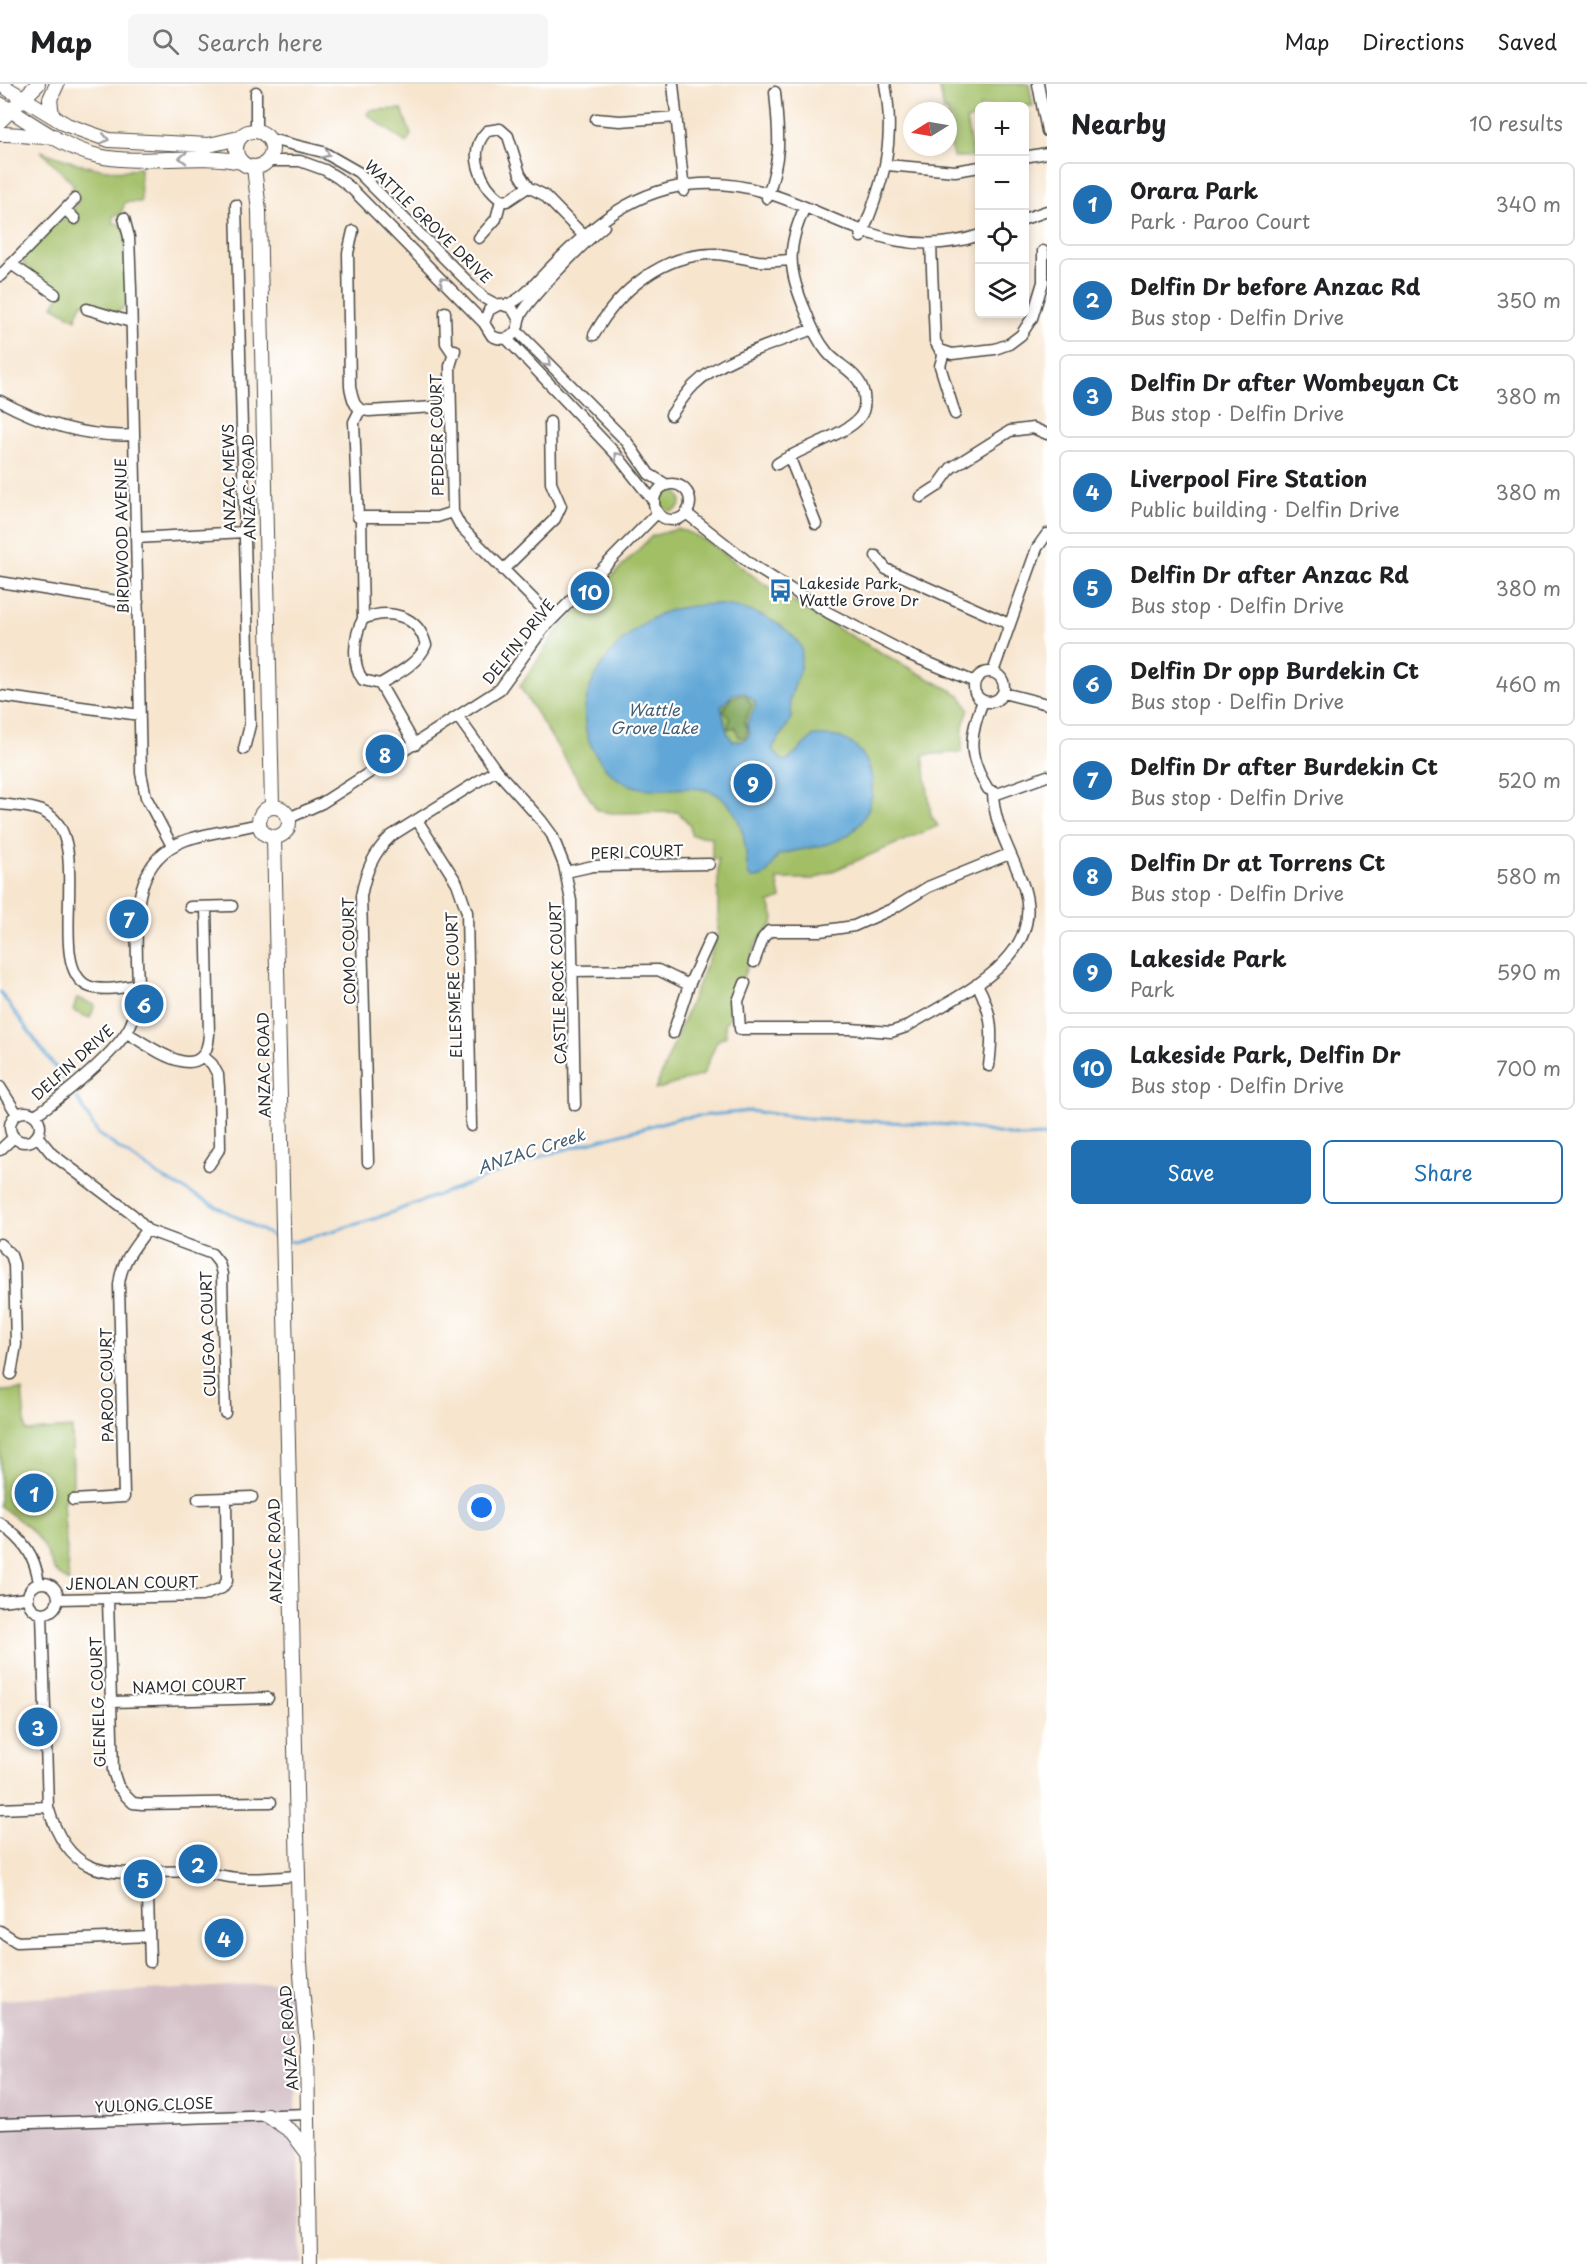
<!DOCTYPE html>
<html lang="en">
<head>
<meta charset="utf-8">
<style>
  :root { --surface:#fff; --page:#f6f6f6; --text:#202124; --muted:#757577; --line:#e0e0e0; --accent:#1f6fb2 }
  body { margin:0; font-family:"Playpen Sans",sans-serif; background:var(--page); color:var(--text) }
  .controls { position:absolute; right:18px; top:18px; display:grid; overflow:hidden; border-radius:9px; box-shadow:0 3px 9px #0003 }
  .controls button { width:54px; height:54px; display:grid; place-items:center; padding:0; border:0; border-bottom:2px solid var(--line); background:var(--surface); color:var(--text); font:30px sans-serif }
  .compass { position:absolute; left:903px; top:18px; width:54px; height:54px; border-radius:50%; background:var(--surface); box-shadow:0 3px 9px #0003; rotate:259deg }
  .you { position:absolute; left:482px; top:1424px; width:21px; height:21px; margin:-15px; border:4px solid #fff; border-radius:50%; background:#1a73e8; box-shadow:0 0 0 9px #1a73e833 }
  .badge { display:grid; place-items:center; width:39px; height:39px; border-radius:50%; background:var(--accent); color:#fff; font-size:20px; font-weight:700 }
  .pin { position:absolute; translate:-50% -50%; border:3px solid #fff; box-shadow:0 2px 6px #0006 }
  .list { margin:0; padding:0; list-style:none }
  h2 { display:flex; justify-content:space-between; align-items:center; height:78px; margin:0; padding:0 24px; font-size:26px }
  h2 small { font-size:20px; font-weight:400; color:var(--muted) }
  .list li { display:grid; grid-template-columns:39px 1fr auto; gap:18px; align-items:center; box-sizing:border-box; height:84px; margin:0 12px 12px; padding:0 12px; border:2px solid var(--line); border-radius:9px }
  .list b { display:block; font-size:22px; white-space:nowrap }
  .list p { margin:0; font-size:20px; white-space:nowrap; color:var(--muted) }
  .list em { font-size:20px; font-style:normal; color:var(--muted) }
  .actions { display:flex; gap:12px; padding:18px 24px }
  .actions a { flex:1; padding:14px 0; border:2px solid var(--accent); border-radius:9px; text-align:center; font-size:21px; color:var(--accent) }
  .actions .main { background:var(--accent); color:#fff }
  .icon { flex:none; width:33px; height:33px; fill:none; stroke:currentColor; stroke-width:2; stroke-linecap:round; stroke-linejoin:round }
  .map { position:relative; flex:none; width:1047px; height:2180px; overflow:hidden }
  header { display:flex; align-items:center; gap:36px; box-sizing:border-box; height:84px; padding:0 30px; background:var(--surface); border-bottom:2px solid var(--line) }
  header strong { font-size:28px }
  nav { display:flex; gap:33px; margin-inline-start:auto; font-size:21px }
  .search { width:420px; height:54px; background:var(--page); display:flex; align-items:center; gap:15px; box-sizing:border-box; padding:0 21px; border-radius:9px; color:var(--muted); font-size:22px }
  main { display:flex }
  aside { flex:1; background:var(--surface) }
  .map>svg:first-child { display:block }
  .industrial { fill:#d2bdc5 }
  .green { fill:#a2bf66; stroke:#667548; stroke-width:1.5 }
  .forest { fill:#81a65b; stroke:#566843; stroke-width:1.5 }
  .water { fill:#61a7d7; stroke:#466981; stroke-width:1.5; fill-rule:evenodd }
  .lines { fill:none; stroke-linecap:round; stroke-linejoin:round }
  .stream { stroke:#61a7d7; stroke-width:3 }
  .minor-casing { stroke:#4a4743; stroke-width:13 }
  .major-casing { stroke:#4a4743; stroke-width:16 }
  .minor { stroke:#fff; stroke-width:10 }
  .major { stroke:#fff; stroke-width:14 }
  .oneway { stroke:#a0a0a0 }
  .labels { text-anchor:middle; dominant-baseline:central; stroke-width:4.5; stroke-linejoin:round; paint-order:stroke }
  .street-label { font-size:15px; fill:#2b2b2b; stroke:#fff }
  .poi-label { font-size:15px; fill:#2b2b2b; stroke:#fff; text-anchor:start }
  .water-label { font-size:16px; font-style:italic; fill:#415d70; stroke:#fff }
</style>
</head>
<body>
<header>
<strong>Map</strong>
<div class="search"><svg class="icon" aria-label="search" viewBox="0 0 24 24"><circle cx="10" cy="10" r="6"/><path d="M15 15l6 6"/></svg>Search here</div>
<nav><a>Map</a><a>Directions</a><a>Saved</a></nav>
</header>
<main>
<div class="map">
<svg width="1047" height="2180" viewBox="0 0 1047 2180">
  <rect width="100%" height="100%" fill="#fff"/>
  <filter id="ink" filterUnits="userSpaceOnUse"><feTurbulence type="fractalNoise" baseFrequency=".0167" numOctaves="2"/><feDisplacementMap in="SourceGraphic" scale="12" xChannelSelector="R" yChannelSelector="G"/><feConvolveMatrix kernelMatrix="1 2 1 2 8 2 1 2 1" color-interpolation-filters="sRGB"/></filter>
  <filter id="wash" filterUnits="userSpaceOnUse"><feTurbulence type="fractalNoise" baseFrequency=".008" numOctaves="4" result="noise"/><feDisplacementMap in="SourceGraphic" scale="24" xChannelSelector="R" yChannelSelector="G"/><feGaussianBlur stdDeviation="1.35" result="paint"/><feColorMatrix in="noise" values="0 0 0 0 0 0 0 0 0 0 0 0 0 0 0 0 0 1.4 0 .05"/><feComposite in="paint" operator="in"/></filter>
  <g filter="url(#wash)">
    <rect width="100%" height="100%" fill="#f7e5ce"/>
    <path class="industrial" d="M293 1898 301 2180H0V1916Z"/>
    <path class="green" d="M939 0H1029L1033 22H980L979 33 966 36 973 73H953L948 46V27H944Z
      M402 25 411 51 406 59 367 30 370 26Z
      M41 67C68 77 114 94 140 83L141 118H125L121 130 113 132V139L120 140 125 147 127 218C119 238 97 224 82 219L76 235 53 222 61 208 26 184 23 176 25 170 60 135H69L75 141 80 137 73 127 79 114 71 105 74 101Z
      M661 417a10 10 0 1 1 20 0a10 10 0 1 1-20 0Z
      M677 445C709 451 741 486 769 503 831 542 895 577 960 611L969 625 963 642 962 668 923 671 931 731 938 742 814 795H777L781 814 769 819 774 834 773 840 756 860 734 916 733 930 725 939 726 952 717 957 703 991 655 1006 718 851V775H712V753L691 751 690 741 678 728 611 729 597 726 520 603 554 551 652 452Z
      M77 914 95 921 90 934 73 927Z
      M22 1306 26 1347 72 1344 73 1400 63 1419 69 1498C49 1484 55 1485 45 1465 36 1446 16 1434 0 1422V1307Z"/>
    <path class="forest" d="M739 611H745L752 621 744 638 748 646 745 654 739 653 735 643 728 645 730 634 723 627 730 615Z"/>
    <path class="water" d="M714 520C744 522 787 536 802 565L800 585 790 615 792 634 772 665 782 676 787 677 813 652C822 652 832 651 841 654 879 669 882 721 853 747 834 764 802 763 778 771 770 783 769 795 751 794L748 789C746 763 744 732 722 714 689 687 636 731 598 674 560 619 610 555 660 530 676 522 697 522 714 520ZM744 608 755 618V623L747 639 750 651 743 657H733L728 651 721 623 733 610Z"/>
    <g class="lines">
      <path class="stream" d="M0 908 63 994
        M77 1014 98 1050 161 1093 280 1156
        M287 1157 294 1158 374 1135 545 1071 679 1034 750 1027 805 1034 952 1041 1020 1053 1047 1052"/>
    </g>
  </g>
  <g filter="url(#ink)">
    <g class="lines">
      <defs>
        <path id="minor" d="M673 0 684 107
          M1038 0 1047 47
          M596 35 620 37 677 33
          M256 47V8
          M270 55 323 68 358 88 484 214 497 221
          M1024 73 1047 69
          M269 77H300L325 86 338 94 352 105 484 239 492 252C506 259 518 252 519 236L512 224 500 220 489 226 484 239
          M887 81 955 87 980 83
          M528 103 507 117 501 116C481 101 466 68 487 47L500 45 508 52 520 90 528 103 544 111 587 155
          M767 114C782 69 779 53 775 8
          M236 121 250 641 244 665
          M66 126 75 135
          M124 134 129 153 131 205 141 689 146 713 172 762
          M1024 135 1047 127
          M353 147 348 169 350 303C353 317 354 326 369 327L451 322
          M861 153C883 99 896 60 885 0
          M479 154 496 135 501 116
          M931 161 935 257 940 266 952 270 995 265 1009 260 1021 251 1032 234 1043 198V167
          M11 180 55 210
          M0 192 75 115
          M505 221C522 217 535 199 547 187 590 143 635 103 700 100 805 94 870 188 980 151
          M87 225 131 238
          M445 228 446 259 454 271
          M519 236C522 220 588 155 604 142
          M517 247 627 358 649 390 667 401
          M594 251C618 207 663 169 716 170 730 171 744 175 758 177 768 178 780 177 790 176
          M507 255 616 370 654 418
          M455 266 450 282 453 428 461 443 553 535
          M944 268 940 282 955 330
          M0 317C41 339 87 354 134 351
          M360 326 354 338 358 433H437L453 428
          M671 331C678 321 685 310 694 301 721 274 777 259 813 245
          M789 372 816 440
          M777 380C797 365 848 350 860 333 867 324 865 308 860 299 852 285 836 280 827 268 817 256 811 242 806 228 788 187 786 164 805 123
          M654 418a18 18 0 1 1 36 0a18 18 0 1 1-36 0Z
          M921 413 938 402 951 384 1010 347 1033 344 1047 350
          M686 429 752 481 829 529 910 571 975 598
          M361 433 363 535
          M136 454 244 448
          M876 472 886 485 1009 540
          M503 486 555 435 561 422 551 399 550 338
          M0 498 123 518H138
          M974 603a15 15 0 1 1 30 0a15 15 0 1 1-30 0Z
          M993 588 1037 464 1047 450
          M380 600C397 590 419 579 426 561 418 531 389 524 363 535 354 551 351 580 363 596L380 600 415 661
          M1003 609 1047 620
          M0 612 140 631
          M983 617C969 652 967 672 988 705L997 710 1047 692
          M458 633 496 686 541 736 552 751 564 781 571 817 575 1021
          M0 720C15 722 37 722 49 731 93 760 45 882 88 902 101 908 124 903 138 901
          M289 734 322 719 500 605 543 545 657 429
          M417 736 457 799 467 828 471 1042
          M566 788 593 782 709 780
          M190 823 232 822
          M754 878 763 854 769 847H820L854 842 892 825 928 803 1009 770
          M572 887 658 886 689 901
          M745 899 738 917 740 945H851L891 948 906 943C954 913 1047 877 1024 804 1014 772 994 744 993 709
          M977 900C993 929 993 950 989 982
          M127 949C151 963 206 1006 209 950L206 824
          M673 949 689 901 710 855
          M203 972 212 980 218 991 219 1004 220 1064 209 1081
          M0 1003 17 1030
          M10 1043a15 15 0 1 1 30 0a15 15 0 1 1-30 0Z
          M35 1031C60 1015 120 966 131 940 140 920 138 898 137 877 136 830 133 775 186 756 209 748 235 746 258 740
          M38 1053 52 1070 133 1131 147 1146 212 1170 219 1179 222 1190 225 1329
          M0 1066 14 1053
          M368 1078 361 812C366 787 373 769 391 752L496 686
          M0 1160 11 1171 14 1180 16 1261 11 1290
          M198 1415 252 1413
          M73 1416 124 1413 119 1201C121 1178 134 1164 147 1146
          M0 1439C23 1456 35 1470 39 1499
          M28 1514a15 15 0 1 1 30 0a15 15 0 1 1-30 0Z
          M58 1515 202 1512 222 1504 227 1497 226 1414
          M108 1516 113 1687 118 1702 126 1712 133 1719 142 1720 271 1718
          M0 1517 27 1514
          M42 1529 48 1723C74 1812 128 1783 197 1788 211 1789 225 1793 238 1794 258 1796 278 1793 298 1792
          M111 1618 268 1614
          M0 1725 48 1723
          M148 1814 150 1878
          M0 1847 17 1858 149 1852
          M0 2040 309 2030"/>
        <path id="major" d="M0 0 67 41 109 56 209 61 239 54
          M0 20C31 38 63 64 98 72 145 82 194 68 241 78
          M52 32 50 15 57 0
          M0 37 38 0
          M236 65a18 18 0 1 1 36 0a18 18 0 1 1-36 0Z
          M0 50C19 49 34 55 53 52
          M254 83 259 127 272 722
          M259 738a15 15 0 1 1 30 0a15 15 0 1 1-30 0Z
          M274 754 300 1879 307 1961 310 2180
          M267 2031 292 2048 309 2071"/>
      </defs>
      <use href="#minor" class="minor-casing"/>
      <use href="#major" class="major-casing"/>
      <use href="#minor" class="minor"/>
      <use href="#major" class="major"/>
    </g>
    <defs><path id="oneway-chevron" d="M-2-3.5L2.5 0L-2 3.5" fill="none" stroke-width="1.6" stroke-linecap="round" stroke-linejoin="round" transform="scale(1.5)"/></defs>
    <g class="oneway">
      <use href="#oneway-chevron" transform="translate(105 55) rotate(12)"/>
      <use href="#oneway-chevron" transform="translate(326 70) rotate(23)"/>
      <use href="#oneway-chevron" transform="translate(183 74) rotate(179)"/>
      <use href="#oneway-chevron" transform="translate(443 197) rotate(-135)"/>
      <use href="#oneway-chevron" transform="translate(547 279) rotate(46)"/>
      <use href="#oneway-chevron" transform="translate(618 372) rotate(-131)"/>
    </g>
  </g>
  <defs>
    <symbol id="bus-bare" viewBox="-9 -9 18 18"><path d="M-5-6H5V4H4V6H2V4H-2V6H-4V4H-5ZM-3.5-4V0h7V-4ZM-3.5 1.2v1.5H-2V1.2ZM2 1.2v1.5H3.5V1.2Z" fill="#1f6fb2" stroke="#fff" stroke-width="2.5" paint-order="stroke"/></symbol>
  </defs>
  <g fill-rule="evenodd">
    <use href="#bus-bare" x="764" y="490" width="33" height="33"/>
  </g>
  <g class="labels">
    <g class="street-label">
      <text transform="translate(429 137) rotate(44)">WATTLE GROVE DRIVE</text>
      <text transform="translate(436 351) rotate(-91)">PEDDER COURT</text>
      <text transform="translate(228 394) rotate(-91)">ANZAC MEWS</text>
      <text transform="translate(248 403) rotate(-91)">ANZAC ROAD</text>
      <text transform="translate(121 452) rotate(-91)">BIRDWOOD AVENUE</text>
      <text transform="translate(518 557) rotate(-51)">DELFIN DRIVE</text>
      <text transform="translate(637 767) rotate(-2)">PERI COURT</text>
      <text transform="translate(348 867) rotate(-91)">COMO COURT</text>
      <text transform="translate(557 899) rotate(-92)">CASTLE ROCK COURT</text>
      <text transform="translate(453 901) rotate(-92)">ELLESMERE COURT</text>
      <text transform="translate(72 978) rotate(-42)">DELFIN DRIVE</text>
      <text transform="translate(263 981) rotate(-91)">ANZAC ROAD</text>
      <text transform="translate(207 1250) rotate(-92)">CULGOA COURT</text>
      <text transform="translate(106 1301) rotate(-91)">PAROO COURT</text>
      <text transform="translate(274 1467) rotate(-91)">ANZAC ROAD</text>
      <text transform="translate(132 1498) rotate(-1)">JENOLAN COURT</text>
      <text transform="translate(189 1601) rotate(-2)">NAMOI COURT</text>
      <text transform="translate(97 1618) rotate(-92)">GLENELG COURT</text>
      <text transform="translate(288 1954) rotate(-94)">ANZAC ROAD</text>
      <text transform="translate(154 2020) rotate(-2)">YULONG CLOSE</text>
    </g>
    <g class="poi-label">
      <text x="799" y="498">Lakeside Park,<tspan x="799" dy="17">Wattle Grove Dr</tspan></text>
    </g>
    <g class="water-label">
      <text x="654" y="625">Wattle<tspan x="654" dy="18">Grove Lake</tspan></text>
      <text transform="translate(531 1066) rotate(-18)">ANZAC Creek</text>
    </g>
  </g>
</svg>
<div class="controls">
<button>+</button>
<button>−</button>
<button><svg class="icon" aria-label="locate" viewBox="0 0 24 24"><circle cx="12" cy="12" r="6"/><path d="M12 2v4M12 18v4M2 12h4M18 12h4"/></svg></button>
<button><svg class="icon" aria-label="layers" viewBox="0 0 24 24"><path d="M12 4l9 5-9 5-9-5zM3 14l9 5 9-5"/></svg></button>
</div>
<svg class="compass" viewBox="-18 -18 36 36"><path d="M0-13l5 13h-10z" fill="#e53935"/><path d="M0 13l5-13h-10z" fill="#757577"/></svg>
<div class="you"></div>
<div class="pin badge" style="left:34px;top:1409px">1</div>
<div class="pin badge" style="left:198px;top:1780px">2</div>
<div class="pin badge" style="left:38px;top:1643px">3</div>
<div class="pin badge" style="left:224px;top:1854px">4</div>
<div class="pin badge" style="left:143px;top:1795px">5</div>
<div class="pin badge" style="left:144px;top:920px">6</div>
<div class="pin badge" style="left:129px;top:835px">7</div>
<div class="pin badge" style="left:385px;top:670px">8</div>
<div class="pin badge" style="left:753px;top:699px">9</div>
<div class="pin badge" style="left:590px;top:507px">10</div>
</div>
<aside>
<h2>Nearby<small>10 results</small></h2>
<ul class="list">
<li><span class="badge">1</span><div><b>Orara Park</b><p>Park · Paroo Court</p></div><em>340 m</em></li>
<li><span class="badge">2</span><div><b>Delfin Dr before Anzac Rd</b><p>Bus stop · Delfin Drive</p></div><em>350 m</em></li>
<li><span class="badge">3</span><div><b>Delfin Dr after Wombeyan Ct</b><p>Bus stop · Delfin Drive</p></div><em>380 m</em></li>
<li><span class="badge">4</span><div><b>Liverpool Fire Station</b><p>Public building · Delfin Drive</p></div><em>380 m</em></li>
<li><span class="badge">5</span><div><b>Delfin Dr after Anzac Rd</b><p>Bus stop · Delfin Drive</p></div><em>380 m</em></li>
<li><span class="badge">6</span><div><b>Delfin Dr opp Burdekin Ct</b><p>Bus stop · Delfin Drive</p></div><em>460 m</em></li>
<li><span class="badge">7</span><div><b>Delfin Dr after Burdekin Ct</b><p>Bus stop · Delfin Drive</p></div><em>520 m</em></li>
<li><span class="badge">8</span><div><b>Delfin Dr at Torrens Ct</b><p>Bus stop · Delfin Drive</p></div><em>580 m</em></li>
<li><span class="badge">9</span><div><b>Lakeside Park</b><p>Park</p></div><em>590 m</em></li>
<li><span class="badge">10</span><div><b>Lakeside Park, Delfin Dr</b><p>Bus stop · Delfin Drive</p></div><em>700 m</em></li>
</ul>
<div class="actions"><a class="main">Save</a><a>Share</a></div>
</aside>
</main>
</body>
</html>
